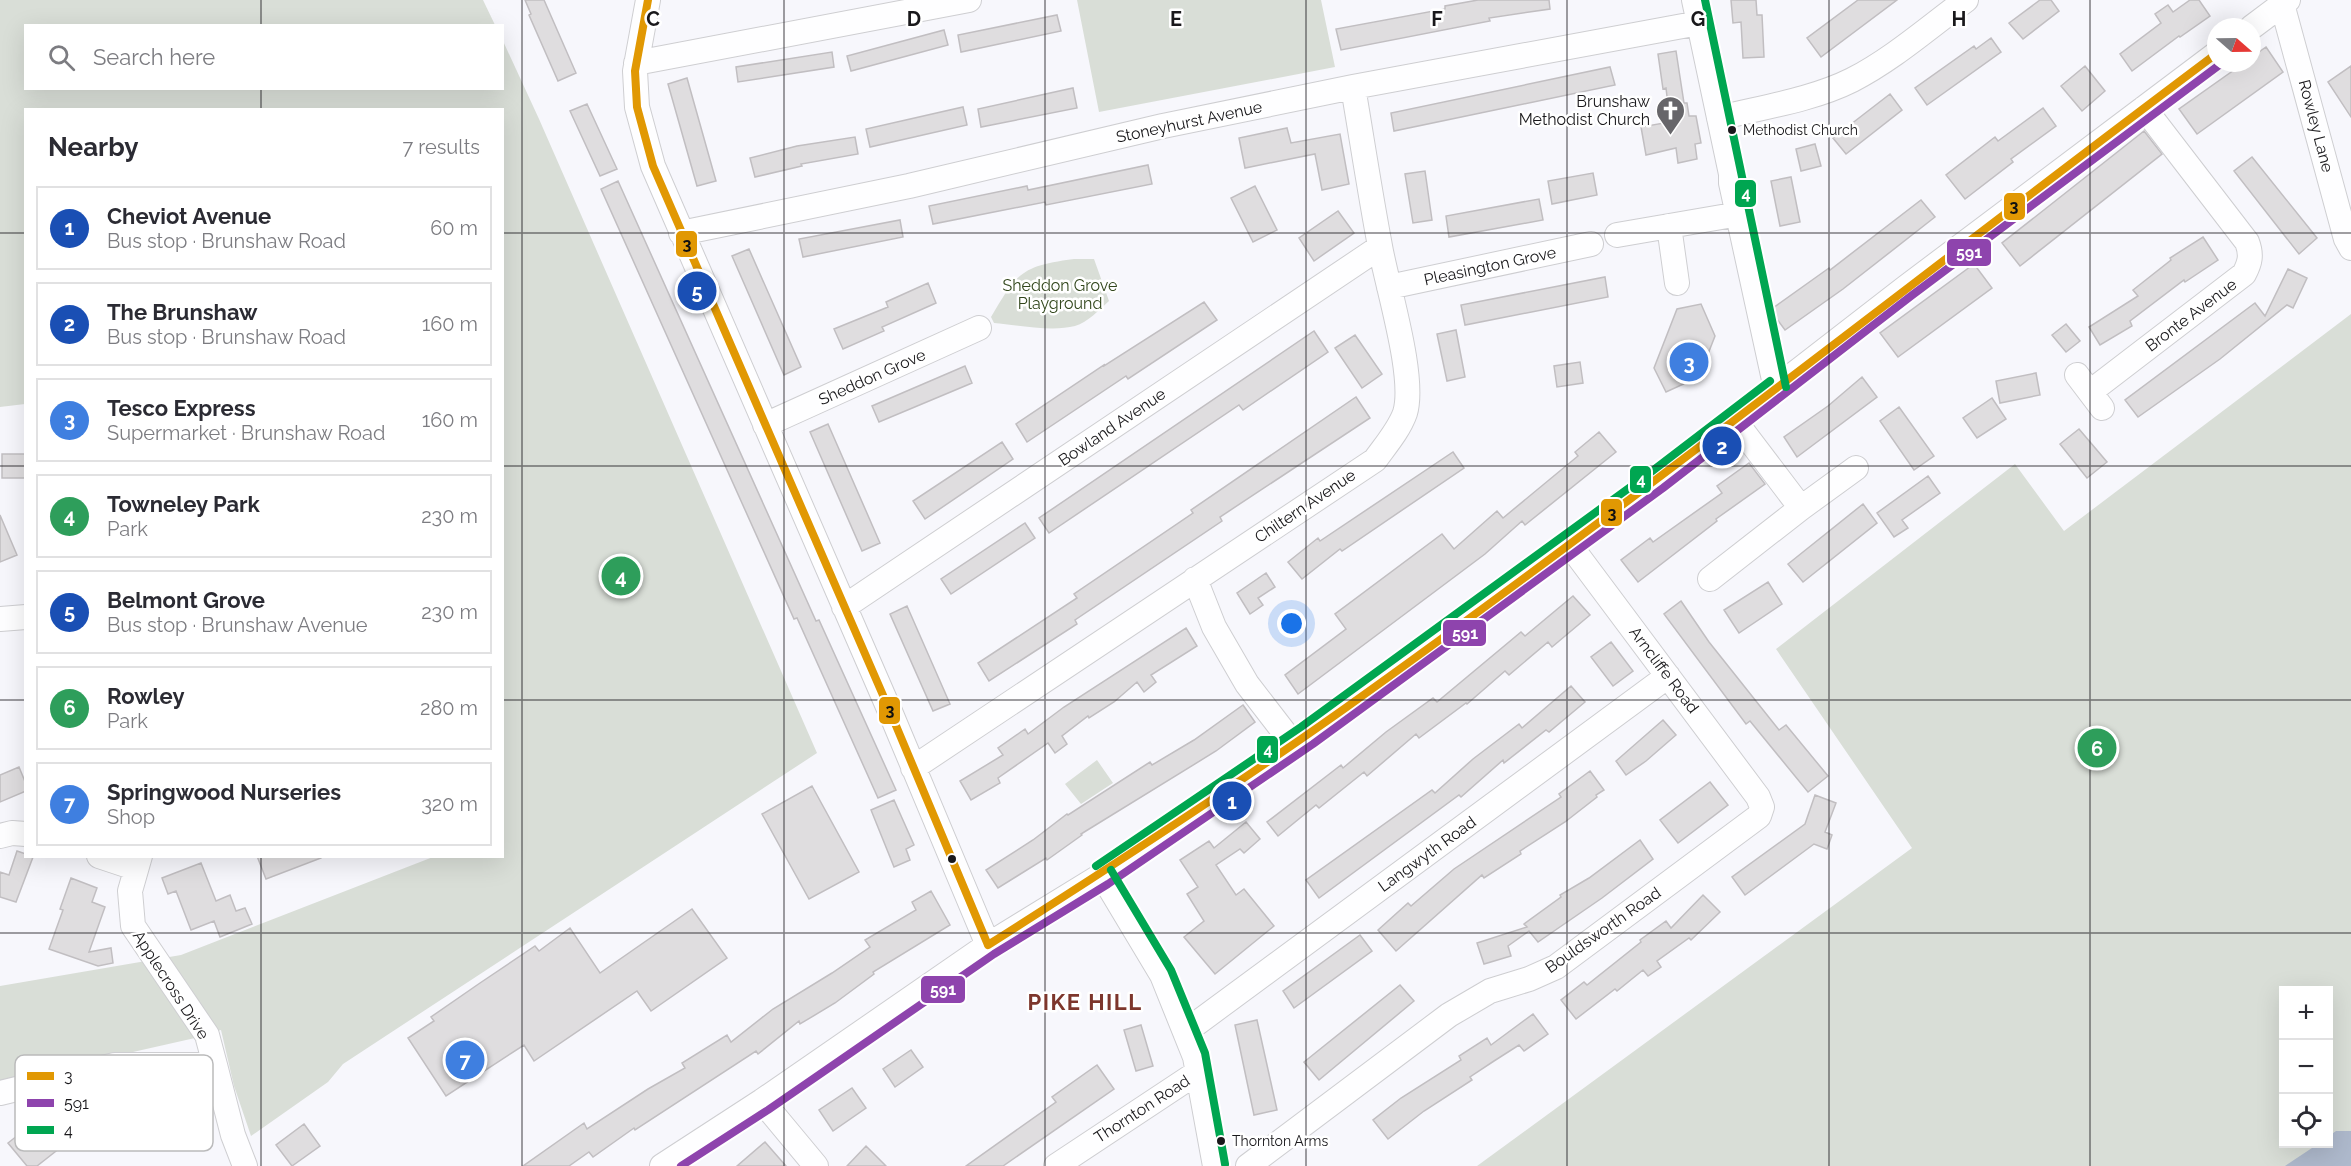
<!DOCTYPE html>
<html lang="en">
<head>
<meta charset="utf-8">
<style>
  :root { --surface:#fff; --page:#f2f2f3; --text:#2b2b33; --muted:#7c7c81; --line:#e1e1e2; --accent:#67666a }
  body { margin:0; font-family:Raleway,sans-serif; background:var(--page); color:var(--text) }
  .controls { position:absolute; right:18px; bottom:18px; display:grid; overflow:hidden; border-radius:0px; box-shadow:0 6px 24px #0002 }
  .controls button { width:54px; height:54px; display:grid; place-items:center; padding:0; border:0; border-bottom:2px solid var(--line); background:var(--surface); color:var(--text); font:30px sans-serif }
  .compass { position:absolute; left:2207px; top:18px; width:54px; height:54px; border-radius:50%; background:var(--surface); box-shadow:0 6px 24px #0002; rotate:110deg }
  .you { position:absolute; left:1292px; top:624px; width:21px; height:21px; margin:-15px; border:4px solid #fff; border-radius:50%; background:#1a73e8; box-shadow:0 0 0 9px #1a73e833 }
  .badge { display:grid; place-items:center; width:39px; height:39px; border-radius:50%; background:var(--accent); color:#fff; font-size:20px; font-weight:700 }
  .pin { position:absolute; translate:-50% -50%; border:3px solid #fff; box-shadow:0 2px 6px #0006 }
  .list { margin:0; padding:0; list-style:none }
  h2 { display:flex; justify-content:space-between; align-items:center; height:78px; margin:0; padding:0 24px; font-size:26px }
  h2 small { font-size:20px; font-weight:400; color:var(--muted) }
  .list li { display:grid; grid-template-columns:39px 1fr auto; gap:18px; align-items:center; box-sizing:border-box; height:84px; margin:0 12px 12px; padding:0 12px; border:2px solid var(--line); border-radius:0px }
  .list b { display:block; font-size:22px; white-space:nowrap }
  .list p { margin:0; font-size:20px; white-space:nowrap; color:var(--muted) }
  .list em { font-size:20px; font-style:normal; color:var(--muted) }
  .icon { flex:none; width:33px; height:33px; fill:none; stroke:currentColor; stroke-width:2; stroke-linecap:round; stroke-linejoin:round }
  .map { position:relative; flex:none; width:2351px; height:1166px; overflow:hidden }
  .search { position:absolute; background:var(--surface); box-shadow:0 6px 24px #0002; left:24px; top:24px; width:480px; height:66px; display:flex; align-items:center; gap:15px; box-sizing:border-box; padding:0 21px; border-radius:0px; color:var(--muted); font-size:22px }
  .panel { position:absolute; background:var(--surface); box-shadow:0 6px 24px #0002; left:24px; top:108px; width:480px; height:750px; border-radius:0px }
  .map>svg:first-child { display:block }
  .green { fill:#d9ded7; fill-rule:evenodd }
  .water { fill:#aeb9cc }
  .building { fill:#dfdddf; stroke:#c1bec1; stroke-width:1.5 }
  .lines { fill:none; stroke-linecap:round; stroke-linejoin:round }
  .minor-casing { stroke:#ceced1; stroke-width:26 }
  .minor { stroke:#fefeff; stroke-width:24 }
  .bus-1-casing { stroke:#fff; stroke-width:12 }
  .bus-2-casing { stroke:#fff; stroke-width:12 }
  .bus-3-casing { stroke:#fff; stroke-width:12 }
  .bus-1 { stroke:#e19803; stroke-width:8 }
  .bus-2 { stroke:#8e44ad; stroke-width:8 }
  .bus-3 { stroke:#00a651; stroke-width:8 }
  .grid { fill:none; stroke:#19181b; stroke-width:1.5; stroke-opacity:0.55 }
  .bus-dot { fill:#19181b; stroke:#fff; stroke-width:2 }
  .labels { text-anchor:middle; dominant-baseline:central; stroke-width:5; stroke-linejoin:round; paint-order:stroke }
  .bus-label { font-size:14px; fill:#19181b; stroke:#fff; text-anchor:start }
  .poi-label { font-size:16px; fill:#19181b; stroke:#fff; text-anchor:end }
  .street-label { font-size:16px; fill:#19181b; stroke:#fff }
  .park-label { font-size:16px; fill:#31461b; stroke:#fff }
  .district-label { font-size:22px; font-weight:bold; letter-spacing:1.5px; fill:#7d362c; stroke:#fff }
  .key { fill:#fff; stroke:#bababb; stroke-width:1.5 }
  .key-label { font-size:16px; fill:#19181b }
  .grid-label { font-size:20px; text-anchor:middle; font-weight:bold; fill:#19181b; stroke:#fff; stroke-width:5; stroke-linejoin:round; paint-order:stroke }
  .line-badge { stroke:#fff; stroke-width:2 }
  .badge-label { font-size:16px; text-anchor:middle; font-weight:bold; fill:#fff }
  .pale-badge-label { font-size:16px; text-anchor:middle; font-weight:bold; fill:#111 }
</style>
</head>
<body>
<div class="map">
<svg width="2351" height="1166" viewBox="0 0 2351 1166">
  <rect width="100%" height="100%" fill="#f7f7fc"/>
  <path class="green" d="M0 0H483L495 25 26 26V88H502L503 41 539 119 817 753 343 1064 328 1082 251 1136 234 1086 221 1030 195 1038 0 1082V986L181 955 433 857 502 856V110H26L25 404 0 407Z
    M1077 0H1321L1335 67 1099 112Z
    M1074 259H1094L1109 301C1099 310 1088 322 1075 326 1052 332 1017 325 994 323L991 317C1017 273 1021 266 1074 259Z
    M2351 314V1166H1477L1912 848 1776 649 2015 464 2064 531ZM2284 990H2328V1144H2284Z
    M1097 760 1113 783 1081 804 1065 784Z"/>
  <path class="water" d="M2336 1131H2351V1166H2285L2318 1144H2328L2329 1136Z"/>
  <path class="building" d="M525 0H544L576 73 558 81 529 15 531 14Z
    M1478 0H1549L1550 9 1489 18 1490 21 1341 50 1336 29 1445 9V6Z
    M1731 0H1756L1757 15H1762L1764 57 1743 58 1741 22 1733 23Z
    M1858 0H1897L1821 57 1807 38Z
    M2040 0H2051L2059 11 2023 39 2009 23Z
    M2190 0H2199L2210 16 2180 37 2179 36 2132 71 2120 54 2161 23 2155 14 2168 5 2173 12Z
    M1057 15 1061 31 961 52 958 35Z
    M944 30 948 45 851 71 847 56Z
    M1991 38 2001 52 1927 105 1915 88 1974 46 1976 49Z
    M2266 47 2283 72 2197 134 2179 109 2244 63H2252V57Z
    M1676 51 1684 103H1687L1689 116H1696L1701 143 1695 144 1697 159 1678 163 1676 148 1646 155 1641 127 1670 122 1666 88 1663 89 1658 54Z
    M832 52 834 67 738 82 736 67Z
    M2085 66 2105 91 2082 111 2061 86Z
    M2351 66V117L2328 82Z
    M1610 67 1615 85 1394 131 1391 113Z
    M687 78 716 181 697 186 668 84Z
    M1073 88 1077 108 981 127 978 109Z
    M1890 94 1902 110 1846 154 1833 138Z
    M587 104 617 169 600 176 570 111Z
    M963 107 967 125 870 147 866 129Z
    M2043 108 2056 126 2011 159 2013 162 1965 199 1946 175 1995 137 1998 141Z
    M1287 128 1291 143 1340 134 1349 184 1322 190 1315 154 1245 168 1239 138Z
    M2144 131 2162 154 2020 266 2002 243Z
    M855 137 858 154 801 164 802 166 755 177 750 158 797 146Z
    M1815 144 1821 166 1801 171 1796 149Z
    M2252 157 2317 238 2299 254 2234 171Z
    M1148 165 1152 184 1046 205 1045 202 933 224 929 206 1027 186 1028 190Z
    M1425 171 1432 220 1413 223 1405 174Z
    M1593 173 1597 195 1552 204 1548 181Z
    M1791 177 1800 222 1780 226 1771 181Z
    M618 181 816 621 819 620 896 790 878 798 797 618 794 619 601 189Z
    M1255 186 1277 230 1253 242 1231 198Z
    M1539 199 1543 220 1449 237 1446 216Z
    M1921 200 1935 217 1843 289 1785 330 1774 315 1773 308 1829 268 1830 270Z
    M1338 211 1354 233 1314 261 1299 238Z
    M900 220 903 237 803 257 799 239Z
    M2203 237 2218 260 2185 282 2184 280 2130 321 2132 326 2100 345 2089 327 2138 296 2133 290 2171 260 2170 258Z
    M749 249 801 367 784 375 732 256Z
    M1974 264 1992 288 1898 357 1880 333Z
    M2288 269 2307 278 2293 308 2287 305 2220 359 2138 417 2125 400 2255 303 2265 316Z
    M1605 277 1608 297 1465 325 1461 305Z
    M928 283 936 303 882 327 884 331 843 349 834 329 888 307 886 302Z
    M1204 302 1217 320 1128 379 1126 376 1027 442 1016 424 1104 365V366Z
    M1701 304 1715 336 1699 377 1666 392 1654 368 1677 309Z
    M2066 324 2080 341 2066 352 2052 335Z
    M1456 330 1465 377 1447 381 1437 334Z
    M1314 331 1328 352 1243 410 1239 405 1049 533 1039 518Z
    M1355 335 1382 374 1362 388 1335 348Z
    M1580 362 1583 383 1557 387 1554 366Z
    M965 366 972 383 879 422 872 406Z
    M2036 373 2040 395 2000 403 1996 381Z
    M1862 377 1877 397 1797 457 1784 437 1828 406Z
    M1356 397 1370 418 1220 517 1222 521 1075 620 1077 624 989 681 978 663 1077 598 1074 594 1193 513 1191 510Z
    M1992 398 2006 419 1977 438 1963 418Z
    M1899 407 1934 456 1914 470 1880 421Z
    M828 424 880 543 862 551 810 432Z
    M2079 429 2107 462 2087 478 2060 444Z
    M1599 432 1616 452 1525 525 1522 521 1485 554 1298 694 1285 675 1346 629 1335 614 1442 534 1454 549 1497 511 1503 518 1578 456 1575 452Z
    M1002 442 1013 459 925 519 913 501Z
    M1453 452 1464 468 1342 551 1340 549 1302 579 1288 562 1318 538 1320 541Z
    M2 454H26V478H2Z
    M1749 463 1765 484 1716 519 1717 521 1638 582 1621 560 1650 538 1653 542 1722 493 1717 486Z
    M1928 476 1940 493 1902 520 1908 528 1894 537 1877 513Z
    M1863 504 1877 523 1803 582 1788 564Z
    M0 515 17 555 0 562Z
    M1025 523 1035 538 951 594 941 579Z
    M1266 573 1275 587 1258 598 1263 605 1250 614 1237 593Z
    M1768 582 1782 604 1739 633 1724 610Z
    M1573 596 1590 615 1552 647 1548 642 1509 675 1505 671 1467 704 1466 703 1419 738 1416 734 1367 776 1364 772 1319 808 1316 805 1278 836 1267 822 1341 765 1343 768 1386 732 1433 698 1437 702 1521 632 1525 636Z
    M1681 601 1709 642 1779 730 1786 725 1828 776 1808 792 1750 721 1746 724 1664 614Z
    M907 606 950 704 933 711 890 614Z
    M1186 628 1197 646 1151 675 1156 682 1144 692 1137 682 1114 702 1089 718 1088 716 1062 736 1067 744 1055 753 1048 743 998 778 1000 783 971 800 960 781 1003 755 998 748 1025 729 1028 734 1064 707Z
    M1611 642 1633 671 1613 686 1591 657Z
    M1571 686 1585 702 1549 732 1546 730 1504 763 1503 760 1461 797 1459 795 1319 898 1306 880 1432 790 1435 793 1473 759 1519 724 1522 728Z
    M1243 705 1255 722 1216 751 1081 834 1082 835 1047 860 1046 858 998 888 986 870 1033 840 1067 814 1068 815 1150 762 1152 765 1194 740Z
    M1663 720 1676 735 1646 761 1626 775 1616 761Z
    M19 767 26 784V791L0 802V775Z
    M1590 771 1604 790 1596 795 1597 797 1565 822 1520 851 1521 854 1484 878 1482 875 1396 951 1378 930 1408 903 1411 906 1454 869 1561 797 1559 794Z
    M1710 782 1728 805 1678 843 1660 820Z
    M812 786 859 872 809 899 762 814Z
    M1815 795 1836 803 1825 832 1832 835 1827 849 1814 844 1745 895 1732 877 1805 824Z
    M894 800 914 845 906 849 910 860 894 867 871 810Z
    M1246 822 1260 839 1244 853 1240 849 1216 865 1236 895 1244 889 1274 926 1215 974 1184 937 1204 921 1187 894 1198 887 1180 860 1209 841 1214 848Z
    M1640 840 1653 859 1602 898 1538 942 1529 931 1508 946 1511 956 1484 964 1477 943 1527 927 1524 924 1561 897 1560 895 1589 878Z
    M17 851 26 854V856L33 857 16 902 0 897V872L9 875Z
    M257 856H321V858L266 879Z
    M201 863 216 901 230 895 236 911 245 908 252 924 220 937 214 921 191 930 176 891 168 894 162 878Z
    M71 878 97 888 92 902 105 907 89 952 111 948 113 963 98 966 49 949 63 910 60 909Z
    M931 891 950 925 873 972 874 974 835 1003 800 1024 799 1021 758 1054 756 1051 635 1130 634 1128 593 1157 589 1152 569 1166H523L584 1123 587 1129 648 1089 685 1068 682 1063 727 1035 731 1042 773 1009 832 973 870 947 865 940 916 910 912 902Z
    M1703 895 1720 912 1691 940 1689 938 1657 961 1661 967 1648 976 1643 970 1617 991 1615 989 1576 1019 1561 1000 1584 982 1587 985 1641 942 1640 940 1666 921 1671 928Z
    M692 909 727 958 651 1011 637 991 534 1061 524 1045 446 1096 408 1038 434 1021 431 1017 480 983 535 946 539 951 570 928 600 973Z
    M1360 935 1372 951 1294 1008 1283 991Z
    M1400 985 1414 1001 1319 1080 1304 1062Z
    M1533 1014 1548 1034 1524 1051 1519 1045 1494 1061 1470 1077 1472 1080 1424 1111 1388 1139 1373 1120 1401 1098 1461 1060 1459 1056 1487 1038 1491 1045Z
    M1257 1020 1277 1110 1254 1115 1235 1025Z
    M1141 1025 1153 1066 1136 1071 1124 1030Z
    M911 1050 923 1067 895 1087 883 1069Z
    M1097 1065 1114 1089 1003 1166H966L1056 1102 1052 1097Z
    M852 1088 866 1108 833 1131 819 1110Z
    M102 1102 118 1125 83 1149 74 1137 37 1166H27L8 1143 46 1113 53 1123 72 1111 77 1119Z
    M304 1124 320 1146 292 1166 276 1145Z
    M765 1142 786 1166H737Z
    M866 1146 886 1166H847Z"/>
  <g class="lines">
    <defs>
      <path id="minor" d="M648 0 635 71 637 107 653 166 889 709 988 945
        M1694 0 1731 174V183L1776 389
        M2282 4 2346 239 2351 248
        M2252 27 2288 0
        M636 63 969 0
        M1719 118C1763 107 1812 100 1852 80 1893 59 1929 27 1966 0
        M1669 226 1677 283
        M681 233 909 186 1163 126 1353 87 1699 23
        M1617 235 1739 214
        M1389 287 1591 244
        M2077 375 2102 408
        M2090 392 2244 274C2250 263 2252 255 2247 242L2144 108
        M765 425 979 328
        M1801 508 1856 468
        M1195 579 1214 627 1247 684 1294 745
        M1710 579 1801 508 1735 421
        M844 607 1380 247
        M0 619 26 617
        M913 768 1375 460C1385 446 1399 430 1405 413 1416 377 1387 286 1380 246 1370 193 1362 140 1353 87
        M0 836 12 833 26 834
        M99 856 135 868
        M140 856 130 891 133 926 207 1035 215 1065
        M1102 875 1162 975 1195 1057 1215 1166
        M1185 1032 1668 676
        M0 1093 115 1065H215L233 1135 245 1166
        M762 1101 816 1166
        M662 1166 762 1101 988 945 1102 875 1307 736 1657 480 1905 288 2216 54
        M1056 1166 1198 1072
        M1248 1166 1449 1015 1490 991 1529 979 1556 967 1759 816 1762 807 1758 797 1569 544"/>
    </defs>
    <use href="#minor" class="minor-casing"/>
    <use href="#minor" class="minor"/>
    <defs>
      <path id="bus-1" d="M648 0 635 71 637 107 653 166 889 709 988 945
        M988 945C1108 869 1228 791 1344 709 1640 498 1925 272 2216 54"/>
      <path id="bus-2" d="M681 1166 768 1110 994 954 1108 884 1313 744 1663 488 1911 296 2222 63"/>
      <path id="bus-3" d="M1705 0 1786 387
        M1096 866 1301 727 1651 472 1770 381
        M1111 870 1171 970 1205 1053 1225 1164"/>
    </defs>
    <use href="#bus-1" class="bus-1-casing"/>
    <use href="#bus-2" class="bus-2-casing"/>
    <use href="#bus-3" class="bus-3-casing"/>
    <use href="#bus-1" class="bus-1"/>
    <use href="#bus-2" class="bus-2"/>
    <use href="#bus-3" class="bus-3"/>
  </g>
  <path class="grid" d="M261 0V26M522 0V1166M784 0V1166M1045 0V1166M1306 0V1166M1567 0V1166M1829 0V1166M2090 0V1166M261 88V110M0 233H26M502 233H2351M0 466H26M502 466H2351M0 700H26M502 700H2351M261 856V1166M0 933H2351"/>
  <defs>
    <symbol id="church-pin" viewBox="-11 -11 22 30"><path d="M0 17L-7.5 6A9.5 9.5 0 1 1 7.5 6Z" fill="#67666a" stroke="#fff"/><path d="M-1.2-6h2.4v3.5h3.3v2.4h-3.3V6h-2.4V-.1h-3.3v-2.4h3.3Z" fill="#fff"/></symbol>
  </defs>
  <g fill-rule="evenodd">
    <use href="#church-pin" x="1654" y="94" width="33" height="45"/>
  </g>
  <g class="bus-dot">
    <circle cx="1732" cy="130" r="5"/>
    <circle cx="952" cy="859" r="5"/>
    <circle cx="1221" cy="1141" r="5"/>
  </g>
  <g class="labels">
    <g class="bus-label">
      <text x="1743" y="130">Methodist Church</text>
      <text x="1232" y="1141">Thornton Arms</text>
    </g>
    <g class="poi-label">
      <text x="1650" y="101">Brunshaw<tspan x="1650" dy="18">Methodist Church</tspan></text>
    </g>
    <g class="street-label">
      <text transform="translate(1189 122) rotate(-12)">Stoneyhurst Avenue</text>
      <text transform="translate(2316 126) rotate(75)">Rowley Lane</text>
      <text transform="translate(1490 266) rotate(-12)">Pleasington Grove</text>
      <text transform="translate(2191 315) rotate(-37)">Bronte Avenue</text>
      <text transform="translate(872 377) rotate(-24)">Sheddon Grove</text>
      <text transform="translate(1112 427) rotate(-34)">Bowland Avenue</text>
      <text transform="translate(1305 506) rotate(-34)">Chiltern Avenue</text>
      <text transform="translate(1664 670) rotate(53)">Arncliffe Road</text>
      <text transform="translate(1427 854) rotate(-36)">Langwyth Road</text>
      <text transform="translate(1603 930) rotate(-35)">Bouldsworth Road</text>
      <text transform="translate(171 985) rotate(57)">Applecross Drive</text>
      <text transform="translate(1142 1109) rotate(-33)">Thornton Road</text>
    </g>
    <g class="park-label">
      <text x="1060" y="285">Sheddon Grove<tspan x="1060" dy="18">Playground</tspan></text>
    </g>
    <g class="district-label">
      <text x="1085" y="1002">PIKE HILL</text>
    </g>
  </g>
  <rect x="15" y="1055" width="198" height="96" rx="9" class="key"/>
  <rect x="27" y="1072" width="27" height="8" fill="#e19803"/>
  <rect x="27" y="1099" width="27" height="8" fill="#8e44ad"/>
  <rect x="27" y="1126" width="27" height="8" fill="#00a651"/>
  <g class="key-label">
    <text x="64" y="1082">3</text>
    <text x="64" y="1109">591</text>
    <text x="64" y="1136">4</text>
  </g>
  <g class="grid-label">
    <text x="653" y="26">C</text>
    <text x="914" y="26">D</text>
    <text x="1176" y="26">E</text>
    <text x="1437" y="26">F</text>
    <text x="1698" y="26">G</text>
    <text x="1959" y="26">H</text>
  </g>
  <g class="line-badge">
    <rect x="1734" y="179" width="23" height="29" rx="6" fill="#00a651"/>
    <rect x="2003" y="192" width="23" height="29" rx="6" fill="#e19803"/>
    <rect x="675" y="230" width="23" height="28" rx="6" fill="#e19803"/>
    <rect x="1946" y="238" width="46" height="29" rx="6" fill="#8e44ad"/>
    <rect x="1629" y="465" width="23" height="29" rx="6" fill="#00a651"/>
    <rect x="1600" y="498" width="23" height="29" rx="6" fill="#e19803"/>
    <rect x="1442" y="619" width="45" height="28" rx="6" fill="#8e44ad"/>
    <rect x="878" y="696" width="23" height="29" rx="6" fill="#e19803"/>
    <rect x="1256" y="735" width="23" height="29" rx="6" fill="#00a651"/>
    <rect x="920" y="975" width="46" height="29" rx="6" fill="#8e44ad"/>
  </g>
  <g class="badge-label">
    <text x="1746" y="199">4</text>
    <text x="1969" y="258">591</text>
    <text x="1641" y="485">4</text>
    <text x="1465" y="639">591</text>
    <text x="1268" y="755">4</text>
    <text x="943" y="995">591</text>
  </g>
  <g class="pale-badge-label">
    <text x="2014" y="212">3</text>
    <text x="687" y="250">3</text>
    <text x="1612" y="519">3</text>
    <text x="890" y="716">3</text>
  </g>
</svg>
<div class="controls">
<button>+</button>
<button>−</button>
<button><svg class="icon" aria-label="locate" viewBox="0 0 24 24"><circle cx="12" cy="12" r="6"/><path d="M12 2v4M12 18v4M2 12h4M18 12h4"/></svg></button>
</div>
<svg class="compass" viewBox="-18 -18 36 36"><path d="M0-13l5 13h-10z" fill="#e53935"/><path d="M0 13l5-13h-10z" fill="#7c7c81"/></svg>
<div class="you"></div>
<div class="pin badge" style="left:1232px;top:801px;background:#1a4fb4">1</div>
<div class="pin badge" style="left:1722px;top:446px;background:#1a4fb4">2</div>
<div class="pin badge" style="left:1689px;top:362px;background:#3f7fe0">3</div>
<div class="pin badge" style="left:621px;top:576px;background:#2e9e5b">4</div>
<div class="pin badge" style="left:697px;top:291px;background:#1a4fb4">5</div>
<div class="pin badge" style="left:2097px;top:748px;background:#2e9e5b">6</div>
<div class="pin badge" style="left:465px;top:1060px;background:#3f7fe0">7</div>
<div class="search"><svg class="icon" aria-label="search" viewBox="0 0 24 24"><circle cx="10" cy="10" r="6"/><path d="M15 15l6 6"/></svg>Search here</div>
<section class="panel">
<h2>Nearby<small>7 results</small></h2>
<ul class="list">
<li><span class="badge" style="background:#1a4fb4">1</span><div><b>Cheviot Avenue</b><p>Bus stop · Brunshaw Road</p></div><em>60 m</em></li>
<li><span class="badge" style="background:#1a4fb4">2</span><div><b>The Brunshaw</b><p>Bus stop · Brunshaw Road</p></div><em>160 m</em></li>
<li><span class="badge" style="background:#3f7fe0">3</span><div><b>Tesco Express</b><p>Supermarket · Brunshaw Road</p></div><em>160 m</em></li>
<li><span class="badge" style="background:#2e9e5b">4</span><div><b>Towneley Park</b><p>Park</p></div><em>230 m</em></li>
<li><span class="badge" style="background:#1a4fb4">5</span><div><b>Belmont Grove</b><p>Bus stop · Brunshaw Avenue</p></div><em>230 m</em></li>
<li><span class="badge" style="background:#2e9e5b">6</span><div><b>Rowley</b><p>Park</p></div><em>280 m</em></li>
<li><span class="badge" style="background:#3f7fe0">7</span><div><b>Springwood Nurseries</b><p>Shop</p></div><em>320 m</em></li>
</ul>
</section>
</div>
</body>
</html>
